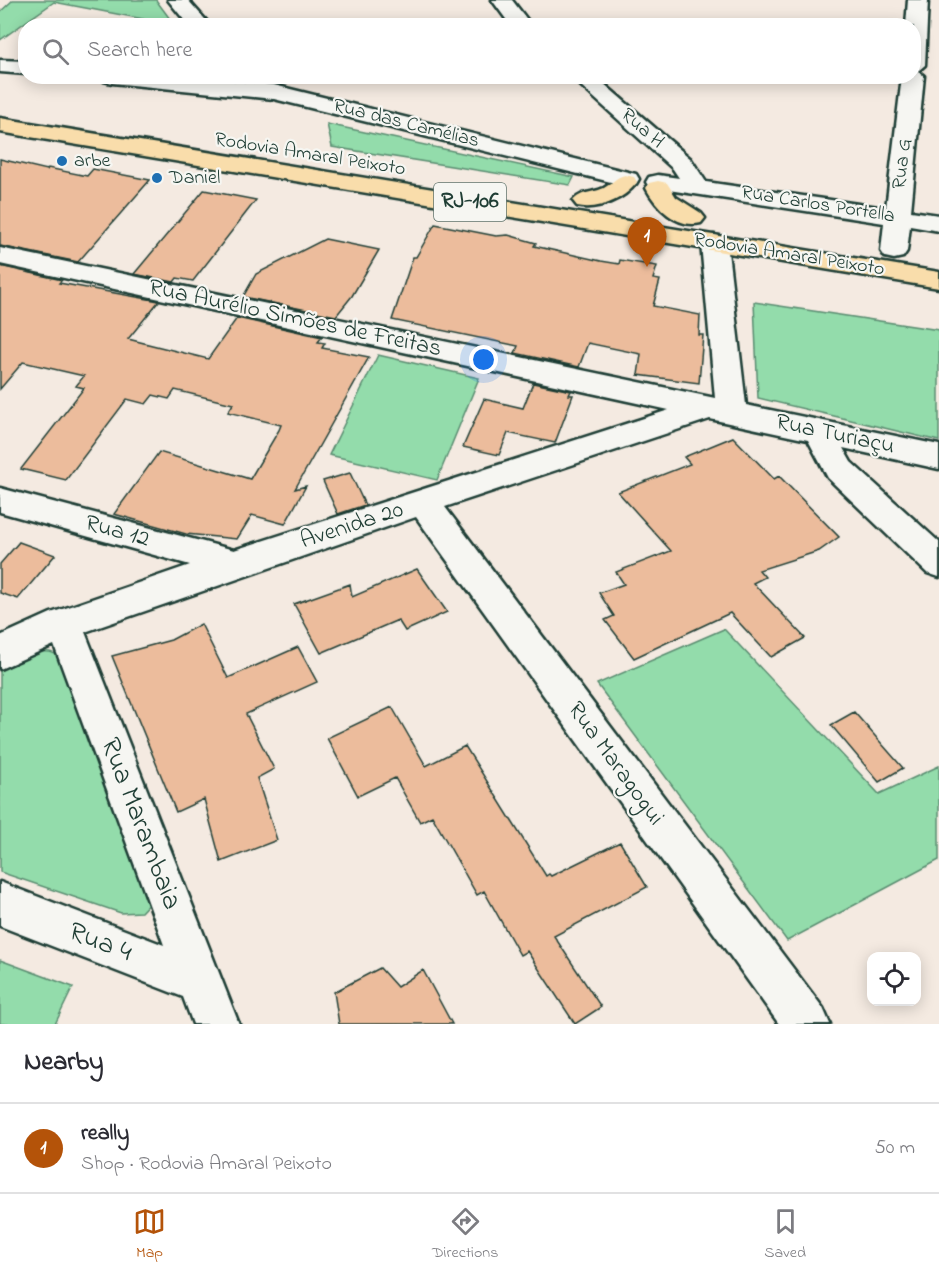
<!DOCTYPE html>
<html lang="en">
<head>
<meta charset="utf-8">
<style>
  :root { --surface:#fff; --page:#f2f2f3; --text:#2b2b33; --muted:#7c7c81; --line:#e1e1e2; --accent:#b45309 }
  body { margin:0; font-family:"Indie Flower",sans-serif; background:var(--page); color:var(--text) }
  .controls { position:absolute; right:18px; bottom:18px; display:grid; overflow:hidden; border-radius:12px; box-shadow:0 3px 15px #0003 }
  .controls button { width:54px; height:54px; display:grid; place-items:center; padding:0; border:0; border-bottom:2px solid var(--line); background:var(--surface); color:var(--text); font:30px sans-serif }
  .you { position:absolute; left:484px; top:360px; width:21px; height:21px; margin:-15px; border:4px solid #fff; border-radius:50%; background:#1a73e8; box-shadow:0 0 0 9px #1a73e833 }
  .badge { display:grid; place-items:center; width:39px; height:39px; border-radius:50%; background:var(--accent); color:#fff; font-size:20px; font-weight:700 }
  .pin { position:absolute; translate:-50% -50px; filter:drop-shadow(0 2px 3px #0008) }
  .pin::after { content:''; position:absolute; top:32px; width:21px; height:18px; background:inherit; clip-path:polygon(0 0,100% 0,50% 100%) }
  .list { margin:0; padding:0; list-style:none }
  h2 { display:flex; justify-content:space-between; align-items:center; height:78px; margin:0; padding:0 24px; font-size:26px }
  h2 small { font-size:20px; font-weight:400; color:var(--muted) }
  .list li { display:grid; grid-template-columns:39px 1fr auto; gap:18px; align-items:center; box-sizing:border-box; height:90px; padding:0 24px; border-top:2px solid var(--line) }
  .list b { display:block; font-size:22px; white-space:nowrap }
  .list p { margin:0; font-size:20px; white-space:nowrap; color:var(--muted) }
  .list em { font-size:20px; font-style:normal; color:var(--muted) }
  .icon { flex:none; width:33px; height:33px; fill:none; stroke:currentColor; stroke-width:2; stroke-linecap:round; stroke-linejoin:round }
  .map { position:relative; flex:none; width:939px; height:1024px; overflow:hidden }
  .search { position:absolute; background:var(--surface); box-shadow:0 3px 15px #0003; left:18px; right:18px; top:18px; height:66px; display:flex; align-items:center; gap:15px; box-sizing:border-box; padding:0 21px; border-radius:24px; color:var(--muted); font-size:22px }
  .sheet { height:168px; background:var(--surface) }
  nav { display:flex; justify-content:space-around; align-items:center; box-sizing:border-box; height:84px; border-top:2px solid var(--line); background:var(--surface); font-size:16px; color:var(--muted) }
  nav a { display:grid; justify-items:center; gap:3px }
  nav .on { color:var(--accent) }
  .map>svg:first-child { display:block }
  .green { fill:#93dcab; stroke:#598c70; stroke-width:1.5 }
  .building { fill:#ecbc9c; stroke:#1f3d34; stroke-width:1.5 }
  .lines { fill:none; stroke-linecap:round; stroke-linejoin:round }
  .minor-casing { stroke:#1f3d34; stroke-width:5 }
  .highway-casing { stroke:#1f3d34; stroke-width:5 }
  .minor { fill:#f6f6f2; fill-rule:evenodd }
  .highway { fill:#f9ddab; fill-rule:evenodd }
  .poi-dot { fill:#1f6fb2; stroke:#f6f6f2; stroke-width:2 }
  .labels { text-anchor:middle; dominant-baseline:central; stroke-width:4.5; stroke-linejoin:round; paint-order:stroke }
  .far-street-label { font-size:20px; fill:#1f3d34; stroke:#f6f6f2 }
  .far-poi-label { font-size:20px; fill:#1f3d34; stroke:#f6f6f2; text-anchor:start }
  .shield { fill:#f6f6f2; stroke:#60746d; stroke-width:1.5 }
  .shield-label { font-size:22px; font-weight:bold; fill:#1f3d34 }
  .street-label { font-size:24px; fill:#1f3d34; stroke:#f6f6f2 }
  .near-street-label { font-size:28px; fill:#1f3d34; stroke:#f6f6f2 }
</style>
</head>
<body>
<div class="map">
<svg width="939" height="1024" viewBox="0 0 939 1024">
  <rect width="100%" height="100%" fill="#f4eae1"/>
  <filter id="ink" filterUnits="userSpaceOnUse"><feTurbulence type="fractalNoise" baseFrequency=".0167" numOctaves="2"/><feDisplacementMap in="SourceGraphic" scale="12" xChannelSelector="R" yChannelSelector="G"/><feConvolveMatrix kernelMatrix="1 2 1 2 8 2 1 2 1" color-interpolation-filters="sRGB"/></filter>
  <g filter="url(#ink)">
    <path class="green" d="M13 0H156L170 19 178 25H137L143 19 54 2 0 40V12Z
      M327 124 574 177 570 185 332 147Z
      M754 302 939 330V441L758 398Z
      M378 355 479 378 437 480 329 455Z
      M724 629 879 794 939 766V860L787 941 597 684Z
      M30 651 50 652 66 658 155 897 141 912 121 913 0 872V666Z
      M0 960 73 987 55 1024H0Z"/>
    <path class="building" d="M0 159 47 170 48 168 87 176 93 169 150 180 78 262 0 246Z
      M204 190 256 200 193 281 177 278 174 282 134 274Z
      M435 224 496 236 508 235 536 243 534 246 601 261 619 264 620 260 657 266 653 279 660 280 653 306 700 315 699 335H703L699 383 638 375 641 354 588 343 579 367 515 353 518 346 392 320 413 257H416Z
      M325 239 379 250 352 296 336 316 243 297 256 274Z
      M0 266 62 280 59 283 159 301 128 339 208 359 237 318 322 337 318 342 325 343 322 348 369 357 295 489 306 486 285 524 252 515 237 539 186 534 114 514 159 452 250 479 279 430 281 425 228 412 233 404 175 390 169 399 153 395 146 404 127 399 66 480 21 469 84 388 76 386 84 376 23 362 0 389Z
      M533 383 571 391 569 395H573L555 443 508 433 499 455 463 447 484 399 523 408Z
      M733 437 774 479 779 476 839 537 819 551 759 570 765 577 753 583 805 638 771 657 730 613 634 658 605 620 614 616 599 593 624 584 616 572 671 551 618 492 690 464 684 457Z
      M350 473 365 505 338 514 323 481Z
      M19 542 55 555 18 599 0 593V564Z
      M417 569 447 612 405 631 398 620 321 653 294 604 350 584 352 597Z
      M201 624 228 678 298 647 317 682 246 714 274 769 257 778 277 840 221 862 204 799 176 812 112 656 171 640Z
      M392 707 426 766 465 746 546 876 549 874 551 876 620 842 647 887 554 936 601 1007 575 1024 527 951 520 955 484 891 477 895 432 816 420 822 395 778 358 796 327 738Z
      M854 712 903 768 879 782 831 725Z
      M380 968 397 987 423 970 452 1024H339L334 992Z"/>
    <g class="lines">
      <defs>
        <path id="minor" d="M168 0H188L211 26H189Z
          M492 0H512L532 26H511Z
          M908 0H928L925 65 918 71 924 76 911 211 939 215V231L910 226 907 251 903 257 894 259 885 257 881 251 884 223 649 187 646 182 649 177 658 175 679 178 673 169 570 76H595L691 159 706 182 886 208 902 76H914V26H906Z
          M0 60 26 61V74L0 72Z
          M101 76H184L274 85 636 174 639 179 636 184 627 186 274 99 112 83 104 81Z
          M714 235 723 237 727 243 746 405 939 445V469L843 448 851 462 939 542V577L927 573 828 478 808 440 710 419 445 507 823 1008 830 1024H779L416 517 85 632 239 1024H193L183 997 0 926V882L164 945 54 645 0 669V636L51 613 190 565 0 512V488L234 550 669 410 0 264V248L715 398 701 243 705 237Z"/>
        <path id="highway" d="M0 118 939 272V288L0 132Z
          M625 175 634 177 637 182C625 199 598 211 577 206L573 201C581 191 594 193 604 188 613 183 615 177 625 175Z
          M658 181 667 183 676 197 701 213 705 218 701 223C677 229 656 207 646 188L649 183Z"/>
      </defs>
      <use href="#minor" class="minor-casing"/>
      <use href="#highway" class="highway-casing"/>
      <use href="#minor" class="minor"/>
      <use href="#highway" class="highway"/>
    </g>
  </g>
  <g class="poi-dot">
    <circle cx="62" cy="161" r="6"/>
    <circle cx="157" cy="178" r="6"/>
  </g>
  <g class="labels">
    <g class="far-street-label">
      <text transform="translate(406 124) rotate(14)">Rua das Camélias</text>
      <text transform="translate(642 129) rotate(41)">Rua H</text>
      <text transform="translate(310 155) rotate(9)">Rodovia Amaral Peixoto</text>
      <text transform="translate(903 164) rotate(-83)">Rua G</text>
      <text transform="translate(818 205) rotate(9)">Rua Carlos Portella</text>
      <text transform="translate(789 255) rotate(9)">Rodovia Amaral Peixoto</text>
    </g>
    <g class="far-poi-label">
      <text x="74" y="161">arbe</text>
      <text x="169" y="178">Daniel</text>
    </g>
    <rect class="shield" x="434" y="183" width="72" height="38" rx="4.5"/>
    <g class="shield-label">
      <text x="470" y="202">RJ-106</text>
    </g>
    <g class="street-label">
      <text transform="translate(295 319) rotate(12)">Rua Aurélio Simões de Freitas</text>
      <text transform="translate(835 435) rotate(12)">Rua Turiaçu</text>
      <text transform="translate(352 526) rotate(-18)">Avenida 20</text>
      <text transform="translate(117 532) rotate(15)">Rua 12</text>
      <text transform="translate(615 764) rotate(54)">Rua Maragogui</text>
    </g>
    <g class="near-street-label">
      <text transform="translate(140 824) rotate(69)">Rua Marambaia</text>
      <text transform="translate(100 943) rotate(21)">Rua 4</text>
    </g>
  </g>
</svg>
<div class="controls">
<button><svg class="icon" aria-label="locate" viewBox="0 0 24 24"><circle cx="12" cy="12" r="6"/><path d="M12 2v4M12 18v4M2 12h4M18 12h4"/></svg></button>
</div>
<div class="you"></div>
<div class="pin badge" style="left:647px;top:267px">1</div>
<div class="search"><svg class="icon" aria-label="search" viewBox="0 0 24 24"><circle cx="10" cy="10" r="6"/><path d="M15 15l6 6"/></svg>Search here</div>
</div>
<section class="sheet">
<h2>Nearby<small></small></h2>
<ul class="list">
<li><span class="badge">1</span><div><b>really</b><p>Shop · Rodovia Amaral Peixoto</p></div><em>50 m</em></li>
</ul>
</section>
<nav>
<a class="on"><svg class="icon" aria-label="map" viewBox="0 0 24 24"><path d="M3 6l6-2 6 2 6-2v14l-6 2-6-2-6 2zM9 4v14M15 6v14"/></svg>Map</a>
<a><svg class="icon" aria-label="directions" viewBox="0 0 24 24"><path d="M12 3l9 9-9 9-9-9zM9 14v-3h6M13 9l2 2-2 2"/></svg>Directions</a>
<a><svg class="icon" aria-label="saved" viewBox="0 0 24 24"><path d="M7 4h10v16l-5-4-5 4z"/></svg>Saved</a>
</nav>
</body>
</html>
